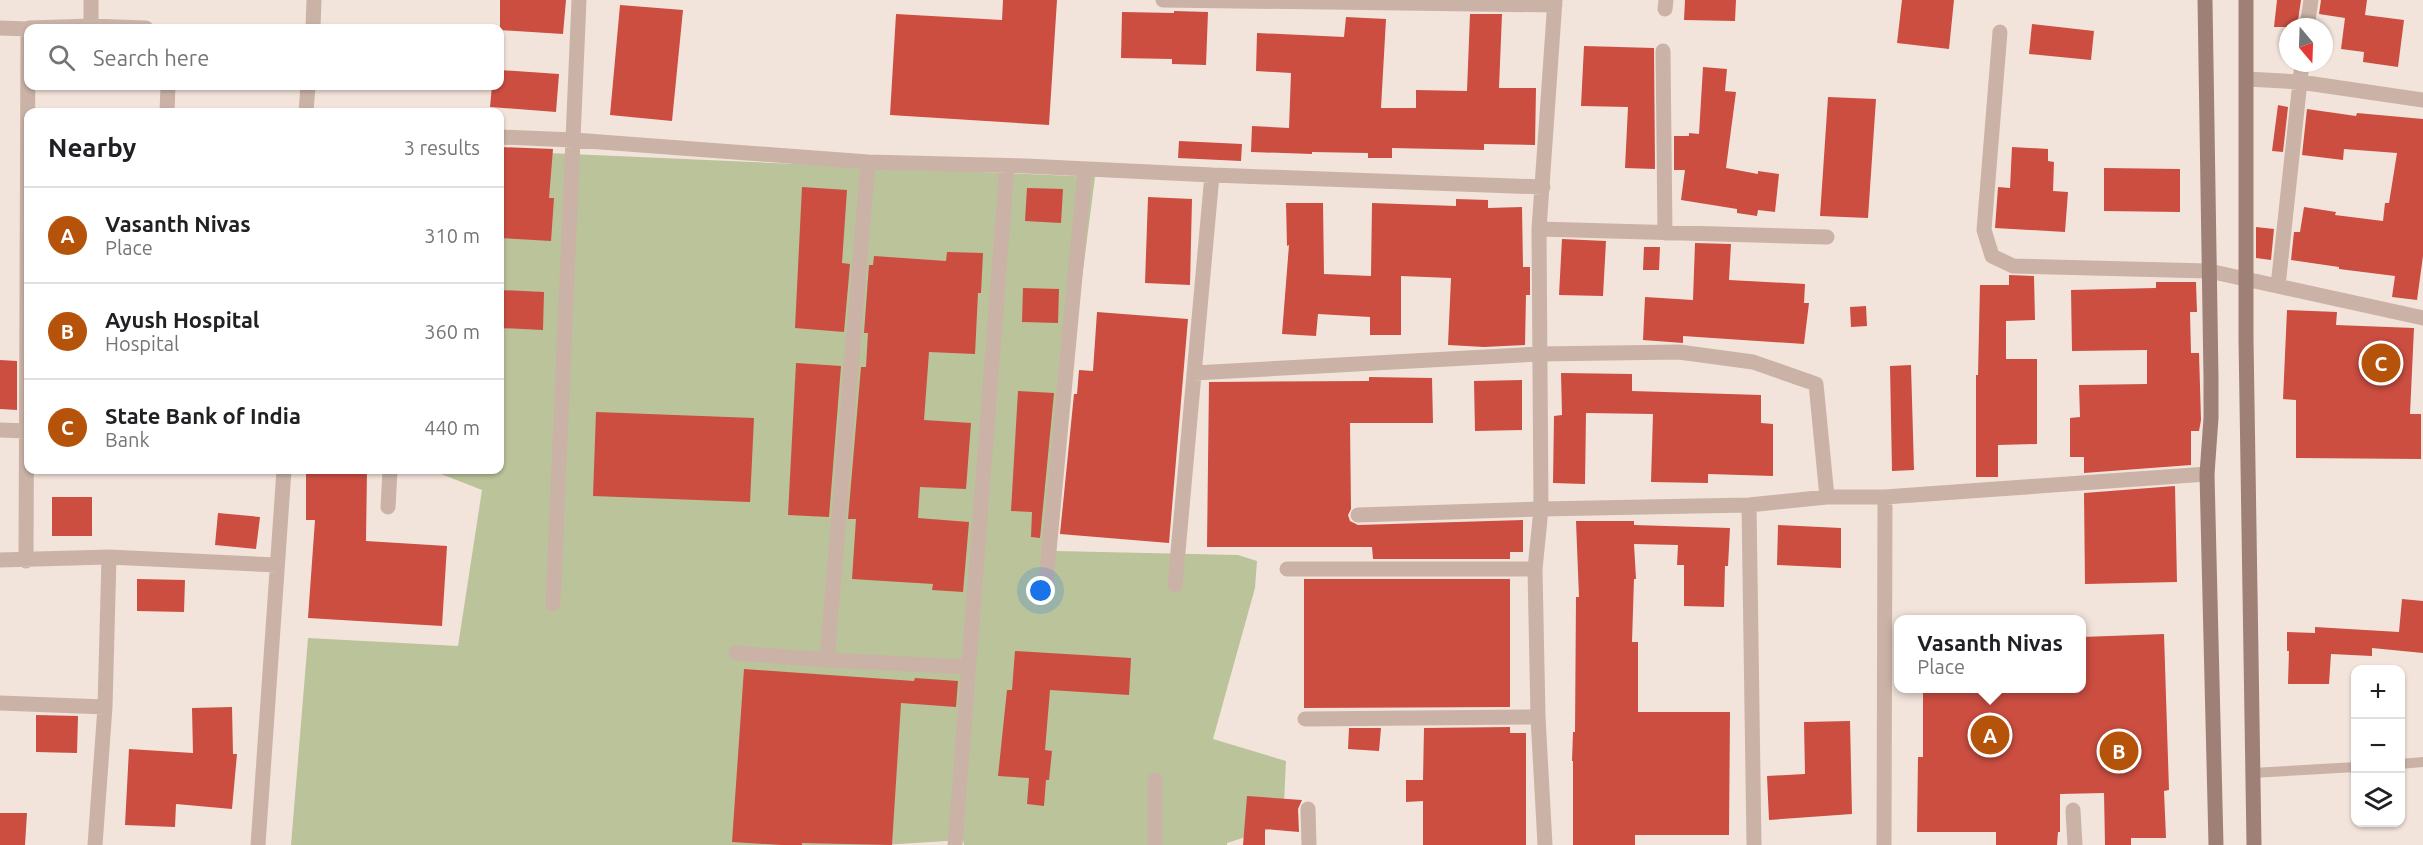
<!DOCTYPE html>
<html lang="en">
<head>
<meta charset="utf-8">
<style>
  :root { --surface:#fff; --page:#f2f2f2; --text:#202124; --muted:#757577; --line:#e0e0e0; --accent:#b45309 }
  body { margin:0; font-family:Ubuntu,sans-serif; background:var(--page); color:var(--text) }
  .controls { position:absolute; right:18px; bottom:18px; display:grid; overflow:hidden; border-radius:12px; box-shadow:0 2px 4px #0004 }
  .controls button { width:54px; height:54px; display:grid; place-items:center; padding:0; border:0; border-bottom:2px solid var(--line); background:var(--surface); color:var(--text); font:30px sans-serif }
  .compass { position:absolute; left:2279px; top:18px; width:54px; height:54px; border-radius:50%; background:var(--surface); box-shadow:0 2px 4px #0004; rotate:161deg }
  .you { position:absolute; left:1041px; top:591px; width:21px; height:21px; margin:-15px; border:4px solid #fff; border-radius:50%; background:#1a73e8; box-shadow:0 0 0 9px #1a73e833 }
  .badge { display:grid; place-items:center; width:39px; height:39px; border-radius:50%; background:var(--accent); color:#fff; font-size:20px; font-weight:700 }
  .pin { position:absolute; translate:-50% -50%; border:3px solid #fff; box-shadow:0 2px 6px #0006 }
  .popup { position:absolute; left:1894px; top:615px; width:192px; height:78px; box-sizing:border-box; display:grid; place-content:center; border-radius:12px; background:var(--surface); filter:drop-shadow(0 2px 4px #0005); font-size:20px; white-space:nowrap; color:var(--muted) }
  .popup b { font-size:22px; color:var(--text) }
  .popup::after { content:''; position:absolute; left:50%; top:100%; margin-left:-12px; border:12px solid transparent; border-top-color:var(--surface) }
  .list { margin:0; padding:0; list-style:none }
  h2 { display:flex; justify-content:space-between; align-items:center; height:78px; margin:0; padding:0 24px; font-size:26px }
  h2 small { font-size:20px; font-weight:400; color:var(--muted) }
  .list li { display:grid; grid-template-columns:39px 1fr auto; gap:18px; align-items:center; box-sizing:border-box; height:96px; padding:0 24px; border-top:2px solid var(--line) }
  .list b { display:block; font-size:22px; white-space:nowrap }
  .list p { margin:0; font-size:20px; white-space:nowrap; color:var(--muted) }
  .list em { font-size:20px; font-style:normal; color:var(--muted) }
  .icon { flex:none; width:33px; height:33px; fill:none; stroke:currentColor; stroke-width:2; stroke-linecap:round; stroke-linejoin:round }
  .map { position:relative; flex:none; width:2423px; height:845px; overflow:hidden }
  .search { position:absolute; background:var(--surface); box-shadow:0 2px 4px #0004; left:24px; top:24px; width:480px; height:66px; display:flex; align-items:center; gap:15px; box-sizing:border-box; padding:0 21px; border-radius:12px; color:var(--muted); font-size:22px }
  .panel { position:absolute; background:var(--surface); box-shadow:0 2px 4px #0004; left:24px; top:108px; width:480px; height:366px; border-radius:12px }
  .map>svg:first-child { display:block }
  .green { fill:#bbc39a }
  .building { fill:#cb4e41 }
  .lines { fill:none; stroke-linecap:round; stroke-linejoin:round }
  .lane { stroke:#cbb2a6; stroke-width:10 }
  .street { stroke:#cbb2a6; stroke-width:15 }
  .secondary { stroke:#9f8077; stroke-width:15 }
</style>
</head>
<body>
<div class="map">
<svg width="2423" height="845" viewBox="0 0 2423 845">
  <rect width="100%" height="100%" fill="#f3e4db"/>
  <path class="green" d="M500 151 1095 177 1056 481V551L1238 555 1257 561 1255 588 1213 739 1286 761 1283 825 1227 843V845H964L963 840 883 845H291L308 638 458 646 482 490 431 470H500Z"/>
  <path class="building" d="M500 0H566L563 34 500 30Z
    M1003 0H1057L1049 125 890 115 896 14 1002 20Z
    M1685 0H1736L1735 21 1684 20Z
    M1902 0H1954L1949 49 1897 43Z
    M2277 0H2301L2297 27H2274Z
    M2321 0H2367L2365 15 2404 20 2398 67 2363 62 2364 52 2341 49 2345 18 2319 14Z
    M620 5 683 10 672 121 610 115Z
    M1174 11 1208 12 1206 65 1172 64V59L1121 58 1122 12 1174 13Z
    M1470 14H1502L1499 88H1536L1535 145 1484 144V150L1392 148V158H1368V153L1312 152V154L1251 152 1252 126 1289 128 1291 73 1256 71 1257 33 1344 37 1346 17 1386 19 1381 108H1416V90L1467 91Z
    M2032 24 2094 31 2091 60 2029 54Z
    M1584 46 1654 48 1655 169 1625 168 1628 107 1581 106Z
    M1703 67 1727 69 1725 91 1736 92 1726 168 1758 174V171L1779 174 1775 212 1758 210 1757 216 1737 213V209L1681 200 1685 170H1674V136H1689V133L1699 134Z
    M500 70 559 74 556 112 490 107 492 86H500Z
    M1828 97 1876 99 1868 218 1820 216Z
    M2278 105 2288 107 2283 152 2272 151Z
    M2307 109 2356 116 2357 113 2423 119V256L2417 300 2392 297 2395 276 2339 269V267L2291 260 2294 232H2300L2304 207 2336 212 2335 215 2383 221 2385 203H2389L2397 153 2344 149 2343 160 2302 155Z
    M1179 141 1242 144 1241 161 1178 158Z
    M500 147 553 149 549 198H554L551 241 500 238Z
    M2012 147 2048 149V161L2054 162 2053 191 2068 192 2065 232 1995 228 1998 187 2010 188Z
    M2104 168 2180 169V212L2104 211Z
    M802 187 847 190 842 263 850 264 844 332 795 328Z
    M1027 188 1063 189 1061 223 1025 221Z
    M1148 197 1192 199 1190 285 1145 283Z
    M1456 199 1488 200V208L1522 207 1523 267H1530V295H1526L1525 345 1484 347 1448 345 1451 278 1401 276V335H1370V317L1318 314 1316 336 1282 334 1289 245 1287 246 1286 203H1323L1324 274 1371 276 1372 203 1456 206Z
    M2256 227 2274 229 2271 260 2256 258Z
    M1562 239 1606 241 1603 296 1559 295Z
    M1695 243 1731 244 1729 280 1805 284 1804 303H1809L1804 344 1683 336V343L1643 340 1645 297 1693 300Z
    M1644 247H1660L1659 270H1643Z
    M947 252 983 253 981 293H978L975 354 929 352 924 420 971 423 966 489 920 487 918 518 969 522 963 592 932 590 933 584 852 579 856 519H848L861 367H866L868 333H864L869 265H873L874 256 946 261Z
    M2009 275 2034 276 2035 320 2006 321V359H2037V444L1998 445V477H1976V375H1978L1980 285H2009Z
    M2156 282H2196L2197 312H2190L2191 353H2199L2201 420 2199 431H2191V465L2084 473V457H2070V418L2080 417 2079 385 2147 384V350L2072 351 2071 290 2156 288Z
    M1023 288 1059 289 1058 323 1022 322Z
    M500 290 544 292 543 330 500 328Z
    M1866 306 1867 326 1851 327 1850 307Z
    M2287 310 2337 312 2336 325 2414 328 2410 414H2421V459L2296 458V400L2283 399Z
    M1097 312 1188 319 1169 543 1060 534 1074 394H1077L1079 370 1093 371Z
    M0 360 17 361V410L0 409Z
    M796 363 841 366 829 517 788 515Z
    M1911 365 1914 470 1892 471 1890 366Z
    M1561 373 1632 374V391L1761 395V423L1773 424V476L1708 474V483L1651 482 1653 414 1586 413 1585 484 1553 483 1554 416 1562 415Z
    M1369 377 1432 378 1433 423H1350L1351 509 1348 515 1350 521 1358 525 1523 520V552H1510V559H1373L1372 547H1207L1209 382 1369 381Z
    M1522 380V430L1475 431 1474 381Z
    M1018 391 1054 393 1040 538 1031 537 1032 512 1011 511Z
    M596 412 754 418 750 502 593 496Z
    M306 470H367L366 541 447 546 442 626 308 618 315 520H306Z
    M2175 486 2177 582 2085 584 2084 493Z
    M52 497H92V536H52Z
    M218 513 260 517 256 549 215 545Z
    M1576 521H1634V525L1730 528 1728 566H1725L1724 607 1684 606V565H1677L1678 545 1634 544 1636 579H1634L1632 642H1638V712H1730L1729 835H1635V845H1573V761H1572L1573 732H1575L1576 597H1579Z
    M1778 525 1841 528V568L1777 565Z
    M137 579 185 580 184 612 137 611Z
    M1304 579H1510V707L1304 708Z
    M2402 599 2423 601V653L2372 648V656L2331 654 2329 684H2288L2289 651H2287V632L2315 633V627L2399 632Z
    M2164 634 2169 790 2164 791 2166 838H2131V845H2105L2104 793 2060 794V832H2058L2057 845H1996V832H1917L1918 757H1923V688H2082V637Z
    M1015 651 1131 658 1129 695 1050 690 1045 750 1052 751 1049 780H1046L1044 806 1027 804 1029 778 998 776 1007 690H1012Z
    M744 669 914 681 915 678 958 681 956 707 901 703 892 845 802 843V845H782L732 842Z
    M232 707 233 754H237L232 809 176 804 175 827 125 825 129 749 193 753 192 708Z
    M36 715 78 716 77 753 36 752Z
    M1850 721 1852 814 1769 820 1767 776 1805 774 1804 722Z
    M1510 727V733H1526V845H1423V801L1406 802V780H1423L1424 728Z
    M1349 728H1381L1379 751 1348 749Z
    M1247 796 1302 800 1298 809 1299 832 1265 829V845H1243Z
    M0 813H27L25 845H0Z"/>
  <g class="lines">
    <path class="lane" d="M2400 764 2423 762
      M2252 773 2356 767"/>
    <path class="street" d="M1163 0 1555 5
      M1665 9 1666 0
      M91 26V0
      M2307 27 2311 0
      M0 28 28 29
      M29 28 91 26 146 28
      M313 28 314 0
      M2000 32 1984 230 1992 256 2013 266 2209 271 2423 318
      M1663 51 1665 233
      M2247 79 2300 82 2423 100
      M167 112 168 86
      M306 112 308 86
      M500 137 574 140 868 162 1026 166 1212 175 1543 187
      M1539 229 1827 237
      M2278 286 2302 63
      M1194 373 1539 354 1679 352 1753 362 1816 384 1827 497
      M0 430 28 431
      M1749 505 1754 845
      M388 507 390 470
      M1358 515 1541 509 1539 229 1555 0
      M0 560 109 557 277 565
      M26 561 28 29
      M1287 569H1535
      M1046 583 1085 170
      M1175 585 1212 175
      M553 604 579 0
      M736 653 827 660 969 667
      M827 660 868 162
      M0 703 105 707
      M1305 719 1538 717
      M1155 780V845
      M1308 809 1309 845
      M2073 810 2075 845
      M95 845 105 707 109 557
      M258 845 284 470
      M955 845 1007 166
      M1545 845 1538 717 1535 569 1541 509 1749 505 1827 497H1885L2207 474
      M1884 845 1885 497"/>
    <path class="secondary" d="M2205 0 2211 377V418L2207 474 2216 845
      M2246 0V339L2254 845"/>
  </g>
</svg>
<div class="controls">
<button>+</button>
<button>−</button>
<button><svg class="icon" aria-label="layers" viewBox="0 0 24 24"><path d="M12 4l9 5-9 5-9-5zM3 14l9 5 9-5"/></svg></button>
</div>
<svg class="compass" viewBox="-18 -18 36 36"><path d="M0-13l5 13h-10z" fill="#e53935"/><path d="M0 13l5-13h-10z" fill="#757577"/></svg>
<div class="you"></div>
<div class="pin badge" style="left:1990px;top:735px">A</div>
<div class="popup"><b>Vasanth Nivas</b>Place</div>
<div class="pin badge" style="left:2119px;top:751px">B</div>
<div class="pin badge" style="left:2381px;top:363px">C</div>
<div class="search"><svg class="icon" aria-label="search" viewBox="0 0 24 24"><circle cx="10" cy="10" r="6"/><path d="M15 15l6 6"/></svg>Search here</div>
<section class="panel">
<h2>Nearby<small>3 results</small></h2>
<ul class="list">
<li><span class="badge">A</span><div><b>Vasanth Nivas</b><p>Place</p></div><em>310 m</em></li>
<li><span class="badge">B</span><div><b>Ayush Hospital</b><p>Hospital</p></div><em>360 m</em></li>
<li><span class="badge">C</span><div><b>State Bank of India</b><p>Bank</p></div><em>440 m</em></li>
</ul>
</section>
</div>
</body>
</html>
